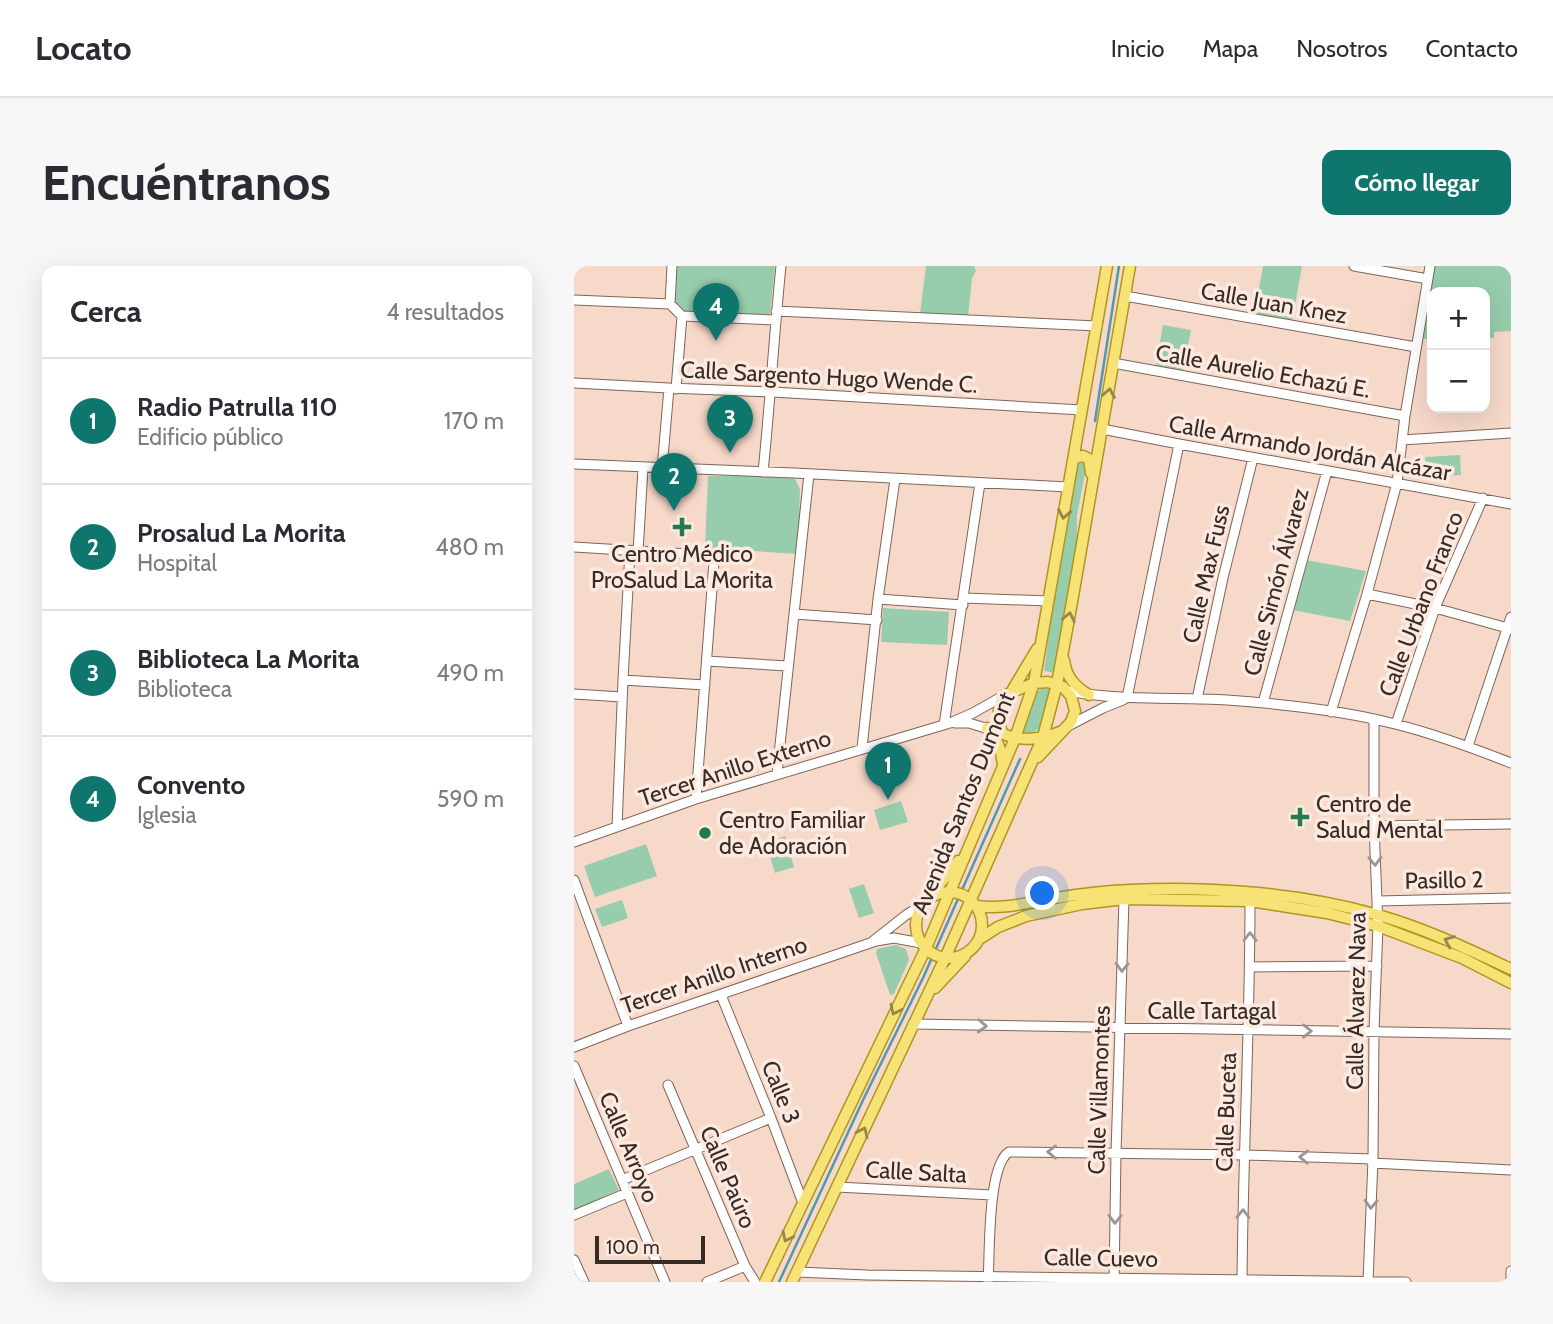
<!DOCTYPE html>
<html lang="es">
<head>
<meta charset="utf-8">
<style>
  :root { --surface:#fff; --page:#f7f7f7; --text:#2b2b33; --muted:#7c7c81; --line:#e1e1e2; --accent:#0f766e }
  body { margin:0; font-family:Cabin,sans-serif; background:var(--page); color:var(--text) }
  .controls { position:absolute; right:21px; top:21px; display:grid; overflow:hidden; border-radius:14px; box-shadow:0 7px 28px #0002 }
  .controls button { width:63px; height:63px; display:grid; place-items:center; padding:0; border:0; border-bottom:2px solid var(--line); background:var(--surface); color:var(--text); font:35px sans-serif }
  .scale { position:absolute; left:21px; bottom:18px; width:110px; box-sizing:border-box; padding-left:7px; border:4px solid #362b25; border-top:0; font-size:19px; line-height:24px; white-space:nowrap; color:#362b25; -webkit-text-stroke:5px #fce9e0; paint-order:stroke }
  .you { position:absolute; left:469px; top:628px; width:24px; height:24px; margin:-18px; border:5px solid #fff; border-radius:50%; background:#1a73e8; box-shadow:0 0 0 10px #1a73e833 }
  .badge { display:grid; place-items:center; width:46px; height:46px; border-radius:50%; background:var(--accent); color:#fff; font-size:23px; font-weight:700 }
  .pin { position:absolute; translate:-50% -58px; filter:drop-shadow(0 2px 4px #0008) }
  .pin::after { content:''; position:absolute; top:37px; width:24px; height:21px; background:inherit; clip-path:polygon(0 0,100% 0,50% 100%) }
  .list { margin:0; padding:0; list-style:none }
  h2 { display:flex; justify-content:space-between; align-items:center; height:91px; margin:0; padding:0 28px; font-size:30px }
  h2 small { font-size:23px; font-weight:400; color:var(--muted) }
  .list li { display:grid; grid-template-columns:46px 1fr auto; gap:21px; align-items:center; box-sizing:border-box; height:126px; padding:0 28px; border-top:2px solid var(--line) }
  .list b { display:block; font-size:26px; white-space:nowrap }
  .list p { margin:0; font-size:23px; white-space:nowrap; color:var(--muted) }
  .list em { font-size:23px; font-style:normal; color:var(--muted) }
  .map { position:relative; flex:none; width:937px; height:1016px; overflow:hidden; border-radius:14px }
  header { display:flex; align-items:center; gap:42px; box-sizing:border-box; height:98px; padding:0 35px; background:var(--surface); border-bottom:2px solid var(--line) }
  header strong { font-size:33px }
  nav { display:flex; gap:38px; margin-inline-start:auto; font-size:24px }
  .intro { display:flex; align-items:center; justify-content:space-between; box-sizing:border-box; height:168px; padding:0 42px }
  h1 { margin:0; font-size:49px }
  .button { padding:18px 32px; border-radius:14px; background:var(--accent); color:#fff; font-size:24px; font-weight:700 }
  main { display:flex; gap:42px; padding:0 42px }
  aside { flex:1; background:var(--surface); border-radius:14px; box-shadow:0 7px 28px #0002 }
  .map>svg:first-child { display:block }
  .green { fill:#97cdac }
  .lines { fill:none; stroke-linecap:round; stroke-linejoin:round }
  .stream { stroke:#5199ac; stroke-width:2.5 }
  .minor-casing { stroke:#7f6558; stroke-width:11 }
  .major-casing { stroke:#b0951e; stroke-width:13 }
  .minor { stroke:#fff; stroke-width:9 }
  .major { stroke:#f7e276; stroke-width:10 }
  .oneway { stroke:#96864e }
  .oneway2 { stroke:#9a9592 }
  .poi-dot { fill:#217b4f; stroke:#fce9e0; stroke-width:2.5 }
  .labels { text-anchor:middle; dominant-baseline:central; stroke-width:7; stroke-linejoin:round; paint-order:stroke }
  .street-label { font-size:23px; fill:#362b25; stroke:#fce9e0 }
  .poi-label { font-size:23px; fill:#362b25; stroke:#fce9e0; text-anchor:start }
</style>
</head>
<body>
<header>
<strong>Locato</strong>
<nav><a>Inicio</a><a>Mapa</a><a>Nosotros</a><a>Contacto</a></nav>
</header>
<div class="intro"><h1>Encuéntranos</h1><a class="button">Cómo llegar</a></div>
<main>
<aside>
<h2>Cerca<small>4 resultados</small></h2>
<ul class="list">
<li><span class="badge">1</span><div><b>Radio Patrulla 110</b><p>Edificio público</p></div><em>170 m</em></li>
<li><span class="badge">2</span><div><b>Prosalud La Morita</b><p>Hospital</p></div><em>480 m</em></li>
<li><span class="badge">3</span><div><b>Biblioteca La Morita</b><p>Biblioteca</p></div><em>490 m</em></li>
<li><span class="badge">4</span><div><b>Convento</b><p>Iglesia</p></div><em>590 m</em></li>
</ul>
</aside>
<div class="map">
<svg width="937" height="1016" viewBox="0 0 937 1016">
  <rect width="100%" height="100%" fill="#f7d9ca"/>
  <path class="green" d="M100 0H201L196 48 189 50 109 47 99 36Z
    M352 0H400L402 5 398 12 394 51 346 48Z
    M689 0H728L718 57 680 50Z
    M860 0H937V65L920 66V72H911V26H858V75L848 72Z
    M589 59 617 64 609 105 582 100Z
    M886 189 887 209 853 211 851 191Z
    M506 197H510L512 203 503 249V275L482 407 470 405 476 358 503 199Z
    M219 209 226 223 224 288 131 282 134 210Z
    M732 294 792 305 776 355 718 344Z
    M309 342 375 346 373 379 307 376Z
    M469 422 477 424 466 463 459 466 449 467 462 426Z
    M327 535 334 556 306 564 300 544Z
    M211 570 220 601 201 607 192 577Z
    M72 578 83 610 21 631 10 600Z
    M290 618 300 647 285 652 275 623Z
    M48 634 54 652 28 661 21 643Z
    M322 679 332 683 335 694 320 728 316 729 302 687 303 683Z
    M35 903 45 924 0 944V918Z"/>
  <g class="lines">
    <path class="stream" d="M521 155 545 0
      M205 1016 290 832 349 712 446 493"/>
    <defs>
      <path id="minor" d="M780 0 854 13
        M551 30 842 81
        M0 34 96 38 108 50 202 54
        M96 38 98 0
        M202 45 523 60
        M539 97 831 150
        M0 117 95 122 198 126 508 144
        M102 123 108 50
        M528 163 605 178 937 238
        M828 174 937 167
        M0 198 220 207 494 221
        M88 203 95 122
        M189 206C196 138 200 69 207 0
        M0 281 131 289 140 296 122 533
        M64 286 69 202
        M793 328 861 342 937 363
        M390 332 474 335
        M304 333 389 339
        M220 348 303 354
        M133 395 214 400
        M49 414 131 419
        M494 425C547 435 600 431 653 434 709 438 767 444 821 458 861 468 899 482 937 497
        M0 428 48 431
        M553 432 605 178
        M623 433 649 312 679 192
        M689 437 753 205
        M757 446 793 328 823 217 831 150 856 0
        M381 457H395L418 464
        M822 458 861 342 909 232
        M370 459 406 217
        M494 460 529 442 549 434
        M894 480 937 351
        M288 482 304 333 321 213
        M203 507 235 208
        M800 560 937 558
        M43 561 49 414 56 285
        M0 576 122 533 376 457 399 447 429 430
        M0 614 54 760
        M803 635 937 632
        M299 675 332 649 348 639
        M676 701 803 700
        M147 729 197 852 229 937
        M339 758C539 763 738 766 937 768
        M0 781 54 760 302 675 320 672 347 677
        M0 800 91 1016
        M94 819 171 1000 181 1016
        M798 897 937 904
        M48 914 197 852
        M263 921 418 929
        M0 949 53 927
        M0 994 10 1016
        M223 1006 293 1009 832 1016
        M133 1016 171 1000
        M414 1016C416 990 413 900 435 886L670 889 799 893
        M540 1016 542 887 550 633
        M668 1016C669 889 676 762 676 635
        M794 1016 799 893 800 765 804 660 800 560V454
        M937 1016V1005"/>
      <path id="major" d="M500 192 509 190 515 193 517 207
        M490 394C492 411 501 421 515 429
        M439 423 463 383
        M413 462C424 474 428 485 429 500
        M464 491 497 456 501 445 497 430 489 421 474 416 460 417 429 430C424 444 422 454 429 468 448 476 470 473 488 465
        M342 659a33 33 0 1 1 66 0a33 33 0 1 1-66 0Z
        M357 629 384 595
        M403 640C430 644 455 636 482 632 506 628 531 625 556 624 636 620 726 627 804 649 850 662 894 683 937 703
        M407 672 424 661 452 650 508 638 550 633 676 635 753 647 804 660 888 692 937 717
        M361 722 391 690
        M191 1016 352 682 441 472 460 417 533 0
        M218 1016 371 692 469 471 483 418 498 336 556 0"/>
    </defs>
    <use href="#minor" class="minor-casing"/>
    <use href="#major" class="major-casing"/>
    <use href="#minor" class="minor"/>
    <use href="#major" class="major"/>
  </g>
  <defs><path id="oneway-chevron" d="M-2-3.5L2.5 0L-2 3.5" fill="none" stroke-width="1.6" stroke-linecap="round" stroke-linejoin="round" transform="scale(1.75)"/></defs>
  <g class="oneway">
    <use href="#oneway-chevron" transform="translate(535 127) rotate(-80)"/>
    <use href="#oneway-chevron" transform="translate(490 248) rotate(100)"/>
    <use href="#oneway-chevron" transform="translate(495 351) rotate(-78)"/>
    <use href="#oneway-chevron" transform="translate(875 675) rotate(-158)"/>
    <use href="#oneway-chevron" transform="translate(321 744) rotate(116)"/>
    <use href="#oneway-chevron" transform="translate(289 866) rotate(-65)"/>
    <use href="#oneway-chevron" transform="translate(213 971) rotate(116)"/>
  </g>
  <g class="oneway2">
    <use href="#oneway-chevron" transform="translate(801 595) rotate(88)"/>
    <use href="#oneway-chevron" transform="translate(676 671) rotate(-90)"/>
    <use href="#oneway-chevron" transform="translate(548 701) rotate(91)"/>
    <use href="#oneway-chevron" transform="translate(408 760) rotate(2)"/>
    <use href="#oneway-chevron" transform="translate(733 765)"/>
    <use href="#oneway-chevron" transform="translate(478 886) rotate(-179)"/>
    <use href="#oneway-chevron" transform="translate(730 891) rotate(-178)"/>
    <use href="#oneway-chevron" transform="translate(797 938) rotate(92)"/>
    <use href="#oneway-chevron" transform="translate(669 948) rotate(-89)"/>
    <use href="#oneway-chevron" transform="translate(541 953) rotate(91)"/>
  </g>
  <g class="poi-dot">
    <path d="M104.5 250.5h7v7h7v7h-7v7h-7v-7h-7v-7h7z"/>
    <path d="M722.5 540.5h7v7h7v7h-7v7h-7v-7h-7v-7h7z"/>
    <circle cx="131" cy="567" r="7"/>
  </g>
  <g class="labels">
    <g class="street-label">
      <text transform="translate(700 37) rotate(10)">Calle Juan Knez</text>
      <text transform="translate(689 105) rotate(10)">Calle Aurelio Echazú E.</text>
      <text transform="translate(255 111) rotate(3)">Calle Sargento Hugo Wende C.</text>
      <text transform="translate(736 182) rotate(10)">Calle Armando Jordán Alcázar</text>
      <text transform="translate(632 308) rotate(-77)">Calle Max Fuss</text>
      <text transform="translate(702 316) rotate(-75)">Calle Simón Álvarez</text>
      <text transform="translate(847 338) rotate(-69)">Calle Urbano Franco</text>
      <text transform="translate(161 502) rotate(-18)">Tercer Anillo Externo</text>
      <text transform="translate(389 537) rotate(-68)">Avenida Santos Dumont</text>
      <text transform="translate(870 614) rotate(-1)">Pasillo 2</text>
      <text transform="translate(140 709) rotate(-19)">Tercer Anillo Interno</text>
      <text transform="translate(782 735) rotate(-89)">Calle Álvarez Nava</text>
      <text x="638" y="745">Calle Tartagal</text>
      <text transform="translate(525 824) rotate(-88)">Calle Villamontes</text>
      <text transform="translate(207 826) rotate(68)">Calle 3</text>
      <text transform="translate(652 846) rotate(-88)">Calle Buceta</text>
      <text transform="translate(55 881) rotate(67)">Calle Arroyo</text>
      <text transform="translate(342 906) rotate(3)">Calle Salta</text>
      <text transform="translate(154 911) rotate(67)">Calle Paúro</text>
      <text transform="translate(527 992) rotate(1)">Calle Cuevo</text>
    </g>
    <g class="poi-label">
      <text x="108" y="288" text-anchor="middle">Centro Médico<tspan x="108" dy="26">ProSalud La Morita</tspan></text>
      <text x="742" y="538">Centro de<tspan x="742" dy="26">Salud Mental</tspan></text>
      <text x="145" y="554">Centro Familiar<tspan x="145" dy="26">de Adoración</tspan></text>
    </g>
  </g>
</svg>
<div class="controls">
<button>+</button>
<button>−</button>
</div>
<div class="scale">100 m</div>
<div class="you"></div>
<div class="pin badge" style="left:314px;top:534px">1</div>
<div class="pin badge" style="left:100px;top:245px">2</div>
<div class="pin badge" style="left:156px;top:187px">3</div>
<div class="pin badge" style="left:142px;top:75px">4</div>
</div>
</main>
</body>
</html>
